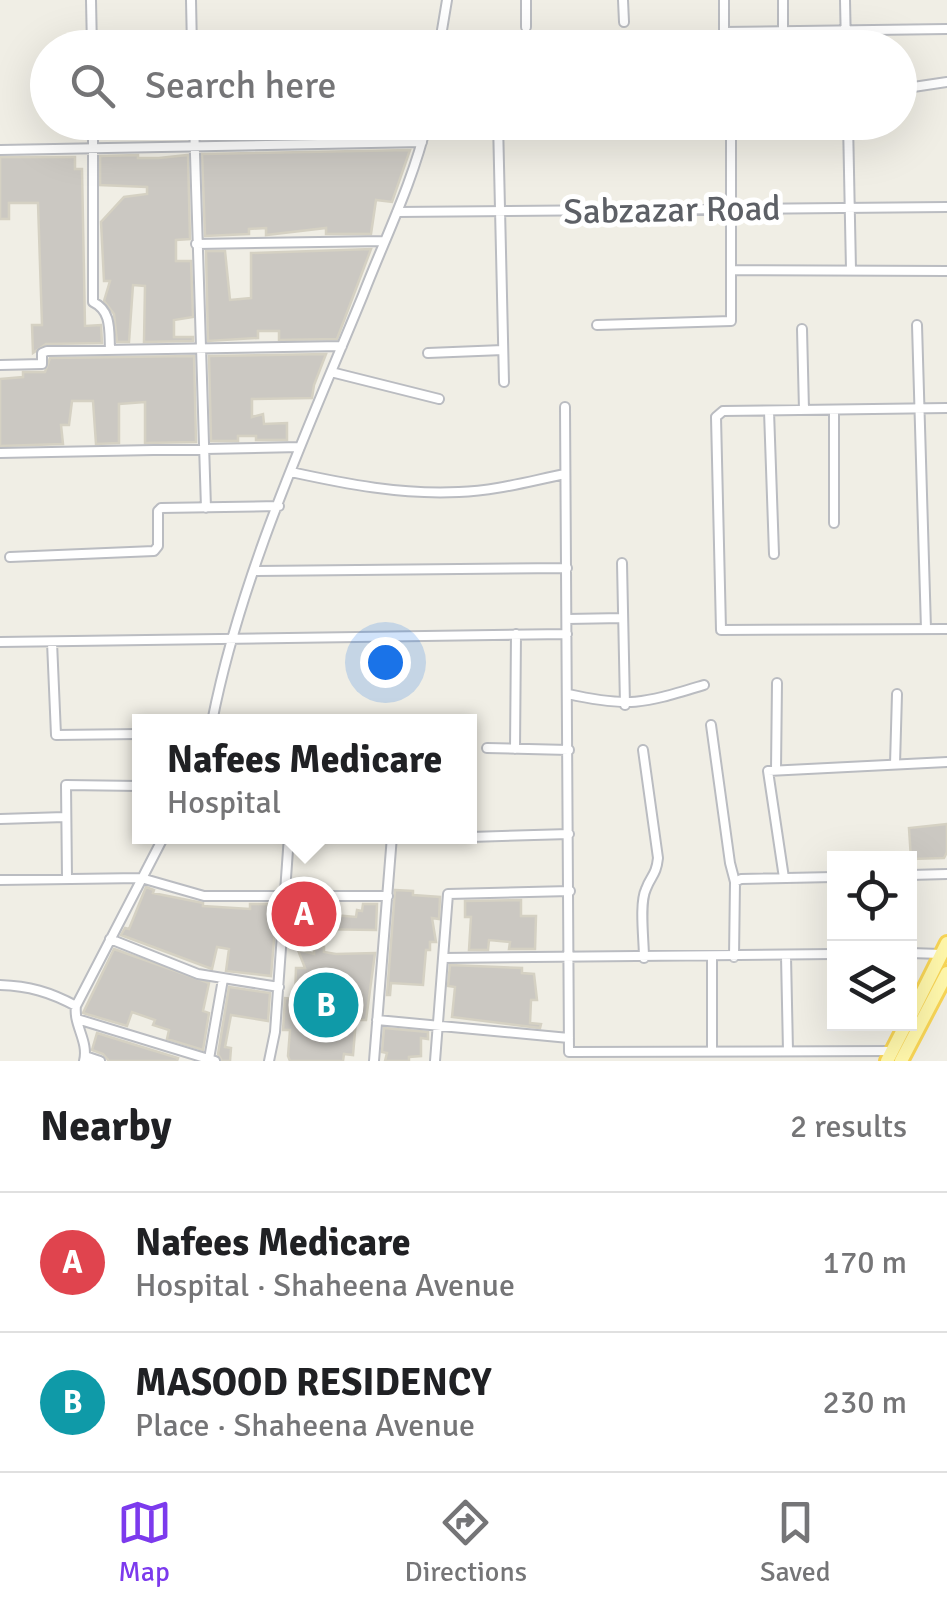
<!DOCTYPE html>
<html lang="en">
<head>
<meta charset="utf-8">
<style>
  :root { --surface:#fff; --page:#f6f6f6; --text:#202124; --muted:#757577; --line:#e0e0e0; --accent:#7c3aed }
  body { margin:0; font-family:Signika,sans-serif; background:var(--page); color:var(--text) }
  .controls { position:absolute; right:30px; bottom:30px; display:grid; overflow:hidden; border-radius:0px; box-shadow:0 10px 40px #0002 }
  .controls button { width:90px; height:90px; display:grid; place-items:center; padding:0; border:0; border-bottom:2px solid var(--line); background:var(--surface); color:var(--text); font:50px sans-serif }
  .you { position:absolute; left:385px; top:662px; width:35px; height:35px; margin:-25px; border:8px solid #fff; border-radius:50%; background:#1a73e8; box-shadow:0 0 0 15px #1a73e833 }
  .badge { display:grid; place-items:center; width:65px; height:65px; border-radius:50%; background:var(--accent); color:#fff; font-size:32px; font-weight:700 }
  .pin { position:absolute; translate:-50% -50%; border:5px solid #fff; box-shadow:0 2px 10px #0006 }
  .popup { position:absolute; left:132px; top:714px; width:345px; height:130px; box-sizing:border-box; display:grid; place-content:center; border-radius:0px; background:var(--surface); filter:drop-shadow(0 2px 8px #0005); font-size:32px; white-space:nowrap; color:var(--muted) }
  .popup b { font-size:38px; color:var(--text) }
  .popup::after { content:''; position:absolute; left:50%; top:100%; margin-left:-20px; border:20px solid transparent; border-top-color:var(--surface) }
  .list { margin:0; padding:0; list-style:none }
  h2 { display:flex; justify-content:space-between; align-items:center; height:130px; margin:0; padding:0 40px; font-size:42px }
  h2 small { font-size:32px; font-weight:400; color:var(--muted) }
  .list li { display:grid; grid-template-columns:65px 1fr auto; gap:30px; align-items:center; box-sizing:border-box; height:140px; padding:0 40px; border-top:2px solid var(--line) }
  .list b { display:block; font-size:38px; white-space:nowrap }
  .list p { margin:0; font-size:32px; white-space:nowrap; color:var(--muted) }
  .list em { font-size:32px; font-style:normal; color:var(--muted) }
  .icon { flex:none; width:55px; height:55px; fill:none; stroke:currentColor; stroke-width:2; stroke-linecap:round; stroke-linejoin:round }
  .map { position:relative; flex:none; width:947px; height:1061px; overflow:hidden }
  .search { position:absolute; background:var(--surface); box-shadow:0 10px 40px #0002; left:30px; right:30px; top:30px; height:110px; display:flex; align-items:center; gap:25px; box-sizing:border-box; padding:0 35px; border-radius:55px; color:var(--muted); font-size:38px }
  .sheet { height:410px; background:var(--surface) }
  nav { display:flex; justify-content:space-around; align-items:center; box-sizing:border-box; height:140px; border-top:2px solid var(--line); background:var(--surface); font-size:28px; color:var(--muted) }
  nav a { display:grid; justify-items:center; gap:5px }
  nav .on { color:var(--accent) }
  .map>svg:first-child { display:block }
  .building { fill:#cbc8c2; stroke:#d5d1c3; stroke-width:2.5 }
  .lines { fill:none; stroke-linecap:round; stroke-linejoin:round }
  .minor-casing { stroke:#babcc1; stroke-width:12 }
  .primary-casing { stroke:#f8d556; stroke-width:18 }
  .minor { stroke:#fff; stroke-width:8 }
  .primary { stroke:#fff7ab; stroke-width:12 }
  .labels { text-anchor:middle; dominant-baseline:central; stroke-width:10; stroke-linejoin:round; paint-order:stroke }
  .street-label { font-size:35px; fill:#5d6066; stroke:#fff }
</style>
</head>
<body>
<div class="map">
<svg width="947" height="1061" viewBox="0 0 947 1061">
  <rect width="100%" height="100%" fill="#f0eee5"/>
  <path class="building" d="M410 150 392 202 376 200 371 234H326V228L266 235V228L249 229V234L205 236 202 154Z
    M138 155V158H159L188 155 190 239 176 240V261H191L193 317 174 320V337H193V341L144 342 145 286 133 285 129 342H117L114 314 104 301 110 281H104L101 222 124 197 147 194V187L100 185V156Z
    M0 157H75V169H82L85 326 101 325 102 343 46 344 33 353 32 325H42L38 203H9V219H0Z
    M371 249 337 339 279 340V331H258V338L208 341 206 251H225L230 300 251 298V253Z
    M326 354 314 385 312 398 252 399V417L263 414 264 424 287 423V440H256V436H238V441H211L209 356Z
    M194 356 196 442 145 443V402L119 404V443L96 444 93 401H72L69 425H61L63 444 0 446V379L23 377V372H45L50 358Z
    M947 824V852L944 858 911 859 909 828Z
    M146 887 154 890 153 893 203 903V906L250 909V904H277L271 976 226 971 229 949 217 947 212 969 121 935 125 928 129 929Z
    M395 890 413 891V895L440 897 439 919 432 918 436 942H430V950H426L423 985 391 983 390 995H387Z
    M521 900V916H536L535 949H509L510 942 489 940 488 950H469L471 917H465V901Z
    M292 904H335L334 915 356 917 357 910 362 911 363 904H377L376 930 308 929 309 920H291Z
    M314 947H324V952L336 954 375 953 366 1020H356L353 1055 344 1054 343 1061H290L288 1056 290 1030H283L285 998 295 999 296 968H305L298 950 314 954Z
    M114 949 209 983 203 1011 209 1013 203 1050 167 1039 169 1030 153 1025 155 1020 132 1012 127 1026 83 1013Z
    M450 965 522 968V973L534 974 537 1000H531L530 1023 541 1024 540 1028 452 1017 455 987 448 986Z
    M229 987 270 993 268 1021 231 1015 225 1047 231 1048 230 1061H222L218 1054Z
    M384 1028 428 1032V1039L421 1038V1056L409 1057V1061H385L387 1053 382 1052Z
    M97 1033 142 1047 178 1058 177 1061H109L103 1054 92 1050Z"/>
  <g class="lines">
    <defs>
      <path id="minor" d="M91 0 92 48
        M191 0 192 48
        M526 0V27
        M623 0 624 22
        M724 0V48
        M783 0V31
        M845 0 846 48
        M724 32 947 29
        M496 42V48
        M344 48 439 45
        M439 48 447 0
        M900 89 947 82
        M93 122V302C112 311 109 331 110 349
        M194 122 206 508
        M498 122 504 382
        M848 122 851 270
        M0 150 422 142
        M397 212 947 207
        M196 244 384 241
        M732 270 947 271
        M597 325 731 321V122
        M917 325 926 629
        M802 329 804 410
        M428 353 503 350
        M0 365 42 364V353L47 351 342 346
        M331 372 439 399
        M565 407 569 1052 892 1051
        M947 408 723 411 716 417 721 630 947 629
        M834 410V523
        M769 411 774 554
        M0 453 300 447
        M291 472C346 484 402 495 459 492 495 491 530 481 565 474
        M10 557 154 551 158 546V511L161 508 279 506
        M622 563 625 705
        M256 571 567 568
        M567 619 623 618
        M0 642 567 634
        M52 642 56 735 139 734
        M568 694C631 708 644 703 704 685
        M212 722C241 574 306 434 363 295 385 238 413 182 427 122
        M711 725 730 863 735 882 734 957
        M487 748 569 750
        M515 749 516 634
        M643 750 658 858C656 876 651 875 646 889 639 903 644 940 644 958
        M895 764 897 694
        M776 770 777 683
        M0 819 65 817
        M470 837 569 834
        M910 875 947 874
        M784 878 768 771 947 762
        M67 879 66 785 139 786
        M0 880 141 878 204 896H388
        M735 882 741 879 834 877
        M110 939 198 974 279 987
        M910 953 941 954
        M786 956 788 1051
        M712 957V1051
        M443 958 834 954
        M0 985C29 986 50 992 76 1006
        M77 1019 215 1061
        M377 1020 569 1038
        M85 1056 100 1061
        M209 1059 223 979
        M84 1061C89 1041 73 1025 76 1006L164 836
        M269 1061 275 1032 289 836
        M374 1061 392 836
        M435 1061 448 894 570 891"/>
      <path id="primary" d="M910 1017 947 943
        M887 1061 906 1024
        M901 1061 947 973"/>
    </defs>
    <use href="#minor" class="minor-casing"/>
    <use href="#primary" class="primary-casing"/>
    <use href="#minor" class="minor"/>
    <use href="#primary" class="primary"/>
  </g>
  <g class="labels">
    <g class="street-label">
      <text transform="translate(672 210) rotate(-1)">Sabzazar Road</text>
    </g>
  </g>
</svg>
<div class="controls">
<button><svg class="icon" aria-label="locate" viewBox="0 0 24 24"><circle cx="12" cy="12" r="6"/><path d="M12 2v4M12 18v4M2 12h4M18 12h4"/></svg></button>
<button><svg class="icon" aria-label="layers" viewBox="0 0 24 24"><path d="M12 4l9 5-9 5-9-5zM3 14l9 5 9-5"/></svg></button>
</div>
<div class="you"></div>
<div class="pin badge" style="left:304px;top:914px;background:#e0444e">A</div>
<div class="popup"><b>Nafees Medicare</b>Hospital</div>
<div class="pin badge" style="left:326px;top:1005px;background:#0f9aa8">B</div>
<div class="search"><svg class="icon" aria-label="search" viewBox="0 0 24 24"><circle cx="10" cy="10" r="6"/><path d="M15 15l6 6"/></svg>Search here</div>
</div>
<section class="sheet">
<h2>Nearby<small>2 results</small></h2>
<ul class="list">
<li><span class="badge" style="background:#e0444e">A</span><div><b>Nafees Medicare</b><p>Hospital · Shaheena Avenue</p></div><em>170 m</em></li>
<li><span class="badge" style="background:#0f9aa8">B</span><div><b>MASOOD RESIDENCY</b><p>Place · Shaheena Avenue</p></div><em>230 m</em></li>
</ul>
</section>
<nav>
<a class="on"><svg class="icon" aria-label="map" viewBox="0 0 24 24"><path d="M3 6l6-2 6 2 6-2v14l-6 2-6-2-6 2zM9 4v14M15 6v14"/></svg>Map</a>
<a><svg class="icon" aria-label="directions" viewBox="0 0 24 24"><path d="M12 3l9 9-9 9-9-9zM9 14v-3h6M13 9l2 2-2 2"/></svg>Directions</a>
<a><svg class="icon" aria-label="saved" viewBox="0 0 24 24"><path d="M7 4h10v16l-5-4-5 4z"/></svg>Saved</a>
</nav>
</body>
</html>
